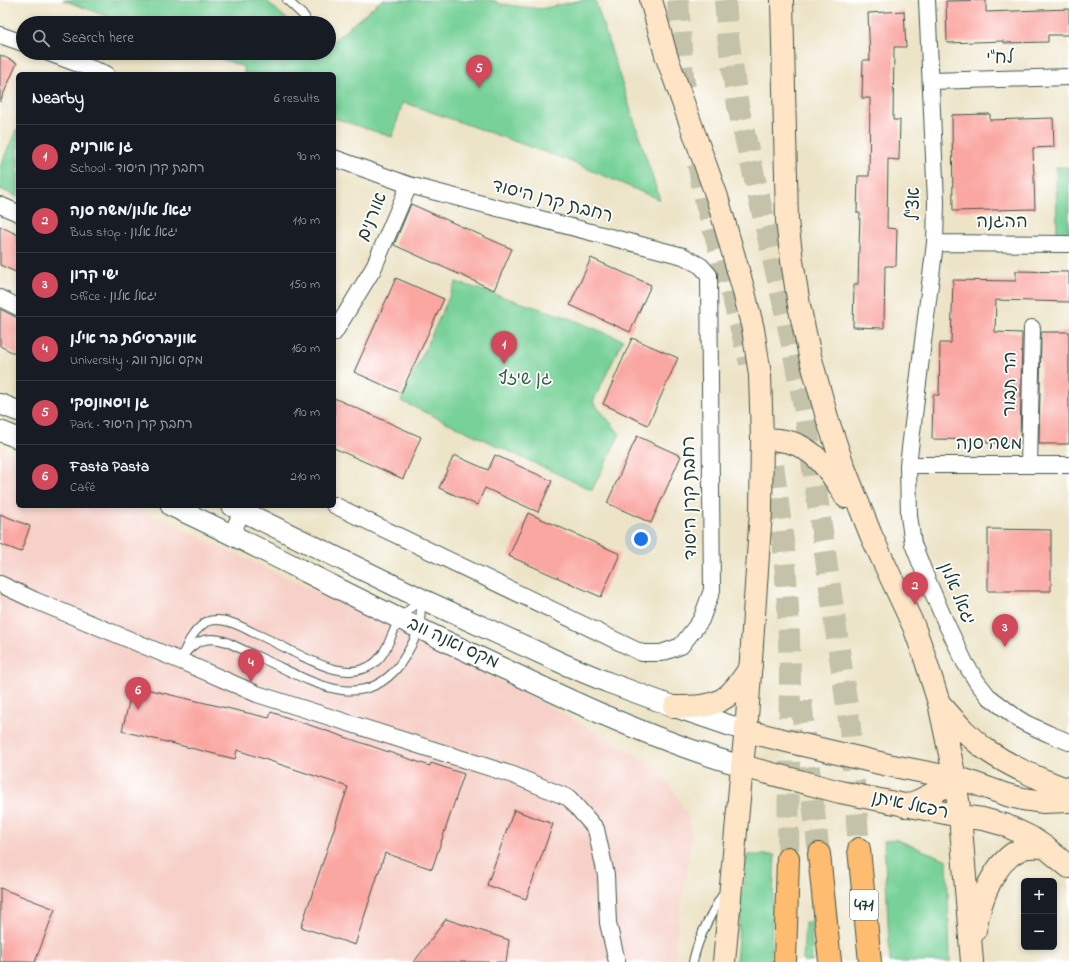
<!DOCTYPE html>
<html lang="en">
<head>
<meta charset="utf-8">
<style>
  :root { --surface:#171b24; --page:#20242c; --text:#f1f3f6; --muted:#9ea1a6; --line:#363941; --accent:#d1495b }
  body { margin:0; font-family:"Indie Flower","Playpen Sans Hebrew",sans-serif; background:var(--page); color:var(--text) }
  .controls { position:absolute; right:12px; bottom:12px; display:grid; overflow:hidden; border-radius:6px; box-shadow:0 2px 6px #0003 }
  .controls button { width:36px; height:36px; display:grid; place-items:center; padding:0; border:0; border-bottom:1px solid var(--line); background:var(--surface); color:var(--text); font:20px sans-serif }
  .you { position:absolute; left:641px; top:539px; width:14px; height:14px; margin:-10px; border:3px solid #fff; border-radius:50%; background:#1a73e8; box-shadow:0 0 0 6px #1a73e833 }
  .badge { display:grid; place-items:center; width:26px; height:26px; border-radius:50%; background:var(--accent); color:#fff; font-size:13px; font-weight:700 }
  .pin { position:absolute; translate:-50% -33px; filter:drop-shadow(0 1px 2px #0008) }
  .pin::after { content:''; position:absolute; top:21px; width:14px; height:12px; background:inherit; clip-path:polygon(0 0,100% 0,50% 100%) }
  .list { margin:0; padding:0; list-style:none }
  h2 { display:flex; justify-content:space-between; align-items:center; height:52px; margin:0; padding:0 16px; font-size:17px }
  h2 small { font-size:13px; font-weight:400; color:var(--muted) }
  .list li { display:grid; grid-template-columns:26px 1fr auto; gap:12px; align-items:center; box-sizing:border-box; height:64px; padding:0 16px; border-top:1px solid var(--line) }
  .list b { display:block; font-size:15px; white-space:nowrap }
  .list p { margin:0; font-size:13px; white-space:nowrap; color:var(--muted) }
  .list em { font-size:13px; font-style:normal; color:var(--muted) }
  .icon { flex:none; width:22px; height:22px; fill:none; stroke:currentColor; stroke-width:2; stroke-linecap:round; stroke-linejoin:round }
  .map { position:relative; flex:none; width:1069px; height:962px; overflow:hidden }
  .search { position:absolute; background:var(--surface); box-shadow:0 2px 6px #0003; left:16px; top:16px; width:320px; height:44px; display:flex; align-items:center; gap:10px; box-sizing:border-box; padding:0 14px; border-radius:22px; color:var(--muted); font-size:15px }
  .panel { position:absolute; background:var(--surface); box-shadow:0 2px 6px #0003; left:16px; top:72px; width:320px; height:436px; border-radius:6px }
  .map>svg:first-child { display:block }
  .built { fill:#f7d1c9 }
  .green { fill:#77d198; stroke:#4b8766 }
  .building { fill:#faa7a2 }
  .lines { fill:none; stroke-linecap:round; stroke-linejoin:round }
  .motorway-tunnel { stroke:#c4c3aa; stroke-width:22; stroke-dasharray:22 11; stroke-linecap:butt }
  .service-casing { stroke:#3e564a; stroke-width:10 }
  .minor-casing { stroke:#3e564a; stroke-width:18 }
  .tertiary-casing { stroke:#3e564a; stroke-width:22 }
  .secondary-casing { stroke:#3e564a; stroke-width:24 }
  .motorway-casing { stroke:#3e564a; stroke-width:24 }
  .service { stroke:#fff; stroke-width:8 }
  .minor { stroke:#fff; stroke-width:16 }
  .tertiary { stroke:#fff; stroke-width:20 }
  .secondary { stroke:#ffe4c6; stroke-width:22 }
  .motorway { stroke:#febc70; stroke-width:22 }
  .labels { text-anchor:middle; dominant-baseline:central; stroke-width:3.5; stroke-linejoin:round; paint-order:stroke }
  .shield { fill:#fff; stroke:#627771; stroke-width:1 }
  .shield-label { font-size:17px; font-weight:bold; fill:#1f3d34 }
  .street-label { font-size:18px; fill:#1f3d34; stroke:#fff }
  .park-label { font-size:18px; fill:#35624d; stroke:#fff }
</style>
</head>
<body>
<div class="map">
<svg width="1069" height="962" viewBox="0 0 1069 962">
  <rect width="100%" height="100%" fill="#fff"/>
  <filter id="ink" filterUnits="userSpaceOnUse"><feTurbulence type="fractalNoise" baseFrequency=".025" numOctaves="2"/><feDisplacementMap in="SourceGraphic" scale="8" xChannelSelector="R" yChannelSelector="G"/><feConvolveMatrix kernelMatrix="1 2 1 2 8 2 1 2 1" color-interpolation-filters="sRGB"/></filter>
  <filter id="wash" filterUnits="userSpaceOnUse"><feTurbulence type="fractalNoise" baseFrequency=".012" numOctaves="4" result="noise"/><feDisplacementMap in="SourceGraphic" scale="16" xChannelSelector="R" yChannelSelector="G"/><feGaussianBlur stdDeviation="0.9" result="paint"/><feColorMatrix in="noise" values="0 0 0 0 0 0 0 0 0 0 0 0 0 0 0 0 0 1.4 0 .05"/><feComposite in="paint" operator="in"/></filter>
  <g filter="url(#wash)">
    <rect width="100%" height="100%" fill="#ede4c7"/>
    <path class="built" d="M0 449 18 456V506H130L242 557 446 652 560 712 653 764 674 791 688 816 692 838 680 913 674 962H0Z"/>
    <path class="green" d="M63 0H266L291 23H125Z
      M382 0H494L500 4 541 9 581 0H595L660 200 567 160 403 102 392 137 334 118V74H244V67L205 53H329V44Z
      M16 130 18 131V197L0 189V167Z
      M1056 167H1069V234L1057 235Z
      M456 282 566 317 623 340 593 402 620 434 592 490 401 401Z
      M895 839 947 860 950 962H890L884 841Z
      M747 855H775L770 962H736L743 884Z
      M811 921 812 962H803L805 922Z"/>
    <g id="blocks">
      <path class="building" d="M986 0V12L1069 9V35H1048V42L1004 43V41L947 43 946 1Z
        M904 11 906 47H894L893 120H900L899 160 888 159 887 228 897 229 896 266H885L884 328 853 327 854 284H858L860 213H857L858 176H869L870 98H862L863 60H870L868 13Z
        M0 55 17 63 0 102Z
        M990 114V120L1053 118 1054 147 1033 148 1035 209 953 211 952 115Z
        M411 204 512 249 494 290 394 245Z
        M0 226 18 235V273L0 265Z
        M591 258 651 285 630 332 570 305Z
        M1016 271 1069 272V302L996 300 995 332 1022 333 1020 444 987 443V440L932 439 933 395H939L940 343H951L953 280 1016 281Z
        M396 278 444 299 401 393 354 372Z
        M0 309 18 318V355L0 346Z
        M1042 332H1069V444H1039L1041 333H1042Z
        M632 338 678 358 648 425 603 404Z
        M334 398 421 437 403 479 334 448Z
        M637 436 681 456 651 523 607 503Z
        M454 455 488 470 495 455 552 481 538 512 485 488 477 505 439 488Z
        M528 513 620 554 601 597 509 556Z
        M0 514 30 526 21 552 0 544Z
        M988 529 1051 530V591H988Z
        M133 686 269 718 271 712 430 766 431 763 464 774 432 869 385 853 355 945 301 927 348 787 237 750 235 759 122 731Z
        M514 810 553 824 526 899 487 885Z
        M0 888 55 909 35 962H0Z
        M446 919 509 940 506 962H414Z"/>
    </g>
  </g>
  <g filter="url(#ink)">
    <use href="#blocks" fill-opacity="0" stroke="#3e564a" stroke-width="1"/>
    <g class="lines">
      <path class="motorway-tunnel" d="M678 0 683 77 687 98
        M725 0 728 36 738 106 786 315 804 406 850 727 859 849
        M698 164 706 203 727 276 750 363
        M767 433 772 456 784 549 788 607 790 674 789 762 788 858
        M801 701 819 854"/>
      <defs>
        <path id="service" d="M287 0 305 17
          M183 654C188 642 192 634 201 626 203 625 204 623 206 622 221 616 239 625 252 632 266 638 280 645 293 652 315 662 343 679 368 667 386 659 390 636 399 620 404 613 415 605 421 599
          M181 661C183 657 185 653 188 650 199 638 213 637 227 642 245 651 264 659 282 668 321 687 364 708 398 667 404 659 417 637 419 627 421 618 421 609 421 600
          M693 962C698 937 710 915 723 894"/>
        <path id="minor" d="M927 0 936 202 935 243 908 465 909 516 913 544 926 577 945 621 965 663 977 682 988 696 1017 718 1025 723 1049 734 1069 742
          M0 35 23 43
          M49 53 106 74
          M932 81 1069 77
          M334 158 409 185 373 269 334 333
          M0 205 18 213
          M935 243 1069 244
          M0 298 18 307
          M908 465H1069
          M1029 465 1032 328
          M334 505 642 653H661L681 646 701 620 712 590 709 275 701 266 683 256 409 185
          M232 534 244 506
          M0 584 34 600 181 661 257 694 513 775 569 798 596 829 606 875 608 923 617 962"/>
        <path id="tertiary" d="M0 404 18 411
          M0 431 18 438
          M171 506C248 541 323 582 400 619 437 637 474 655 511 672 586 708 662 743 742 766
          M232 506 422 599 566 665 607 682 675 707 746 731"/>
        <path id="secondary" d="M651 0 666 55 717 197 743 288 753 329 760 375 762 439 761 511 747 718 742 766 724 962
          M782 0 787 221 792 261 799 305 810 356 828 421 843 465 871 535 914 627 924 655 939 703 955 778 960 816 972 962
          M762 439C774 439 787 440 798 445 820 455 834 477 846 497
          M940 704C954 720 969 738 988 751 1013 768 1041 780 1069 790
          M675 707C718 707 728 703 751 666
          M746 731 799 744 888 765 965 780 1007 795 1023 799 1044 802 1069 801
          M742 766 840 792 960 816 983 819 1005 825 1030 837 1045 847 1069 867
          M905 806C925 799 940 791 955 778
          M975 930C980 902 993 859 1024 848 1030 846 1038 847 1045 847"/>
        <path id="motorway" d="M859 849 870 962
          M819 854 830 962
          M785 962 788 858"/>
      </defs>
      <use href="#service" class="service-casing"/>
      <use href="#minor" class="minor-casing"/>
      <use href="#tertiary" class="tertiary-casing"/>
      <use href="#secondary" class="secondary-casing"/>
      <use href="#motorway" class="motorway-casing"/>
      <use href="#service" class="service"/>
      <use href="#minor" class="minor"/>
      <use href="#tertiary" class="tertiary"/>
      <use href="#secondary" class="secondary"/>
      <use href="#motorway" class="motorway"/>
    </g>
  </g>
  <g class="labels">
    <rect class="shield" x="850" y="890" width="28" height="30" rx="3"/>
    <g class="shield-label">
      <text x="864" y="905">471</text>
    </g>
    <g class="street-label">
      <text transform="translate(1000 59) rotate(-2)">לח"י</text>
      <text transform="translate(552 202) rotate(15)">רחבת קרן היסוד</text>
      <text transform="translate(915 204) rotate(-90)">אצ"ל</text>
      <text transform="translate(373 217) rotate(-67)">אורנים</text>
      <text x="1002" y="223">ההגנה</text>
      <text transform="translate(1011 384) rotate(-89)">הר תבור</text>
      <text x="989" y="445">משה סנה</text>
      <text transform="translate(691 498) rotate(-91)">רחבת קרן היסוד</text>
      <text transform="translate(956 594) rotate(67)">יגאל אלון</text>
      <text transform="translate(453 644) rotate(25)">מקס ואנה ווב</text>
      <text transform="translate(910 806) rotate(12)">רפאל איתן</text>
    </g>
    <g class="park-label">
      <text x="525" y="380">גן שיזף</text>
    </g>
  </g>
</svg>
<div class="controls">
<button>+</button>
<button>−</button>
</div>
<div class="you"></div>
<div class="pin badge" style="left:504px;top:364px">1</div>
<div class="pin badge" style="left:915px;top:605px">2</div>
<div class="pin badge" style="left:1005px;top:647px">3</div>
<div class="pin badge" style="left:251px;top:682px">4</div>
<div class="pin badge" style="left:479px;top:88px">5</div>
<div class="pin badge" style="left:138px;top:710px">6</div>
<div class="search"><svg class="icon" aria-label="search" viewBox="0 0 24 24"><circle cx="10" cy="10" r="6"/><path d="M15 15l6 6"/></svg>Search here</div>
<section class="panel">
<h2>Nearby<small>6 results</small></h2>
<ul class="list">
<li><span class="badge">1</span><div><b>גן אורנים</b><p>School · רחבת קרן היסוד</p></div><em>90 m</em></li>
<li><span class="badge">2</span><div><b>יגאל אלון/משה סנה</b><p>Bus stop · יגאל אלון</p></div><em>110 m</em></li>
<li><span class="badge">3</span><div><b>ישי קרון</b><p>Office · יגאל אלון</p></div><em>150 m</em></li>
<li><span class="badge">4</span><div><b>אוניברסיטת בר אילן</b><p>University · מקס ואנה ווב</p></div><em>160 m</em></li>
<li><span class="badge">5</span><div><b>גן ויסמונסקי</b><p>Park · רחבת קרן היסוד</p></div><em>190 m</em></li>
<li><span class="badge">6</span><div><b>Fasta Pasta</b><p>Café</p></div><em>210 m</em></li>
</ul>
</section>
</div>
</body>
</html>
